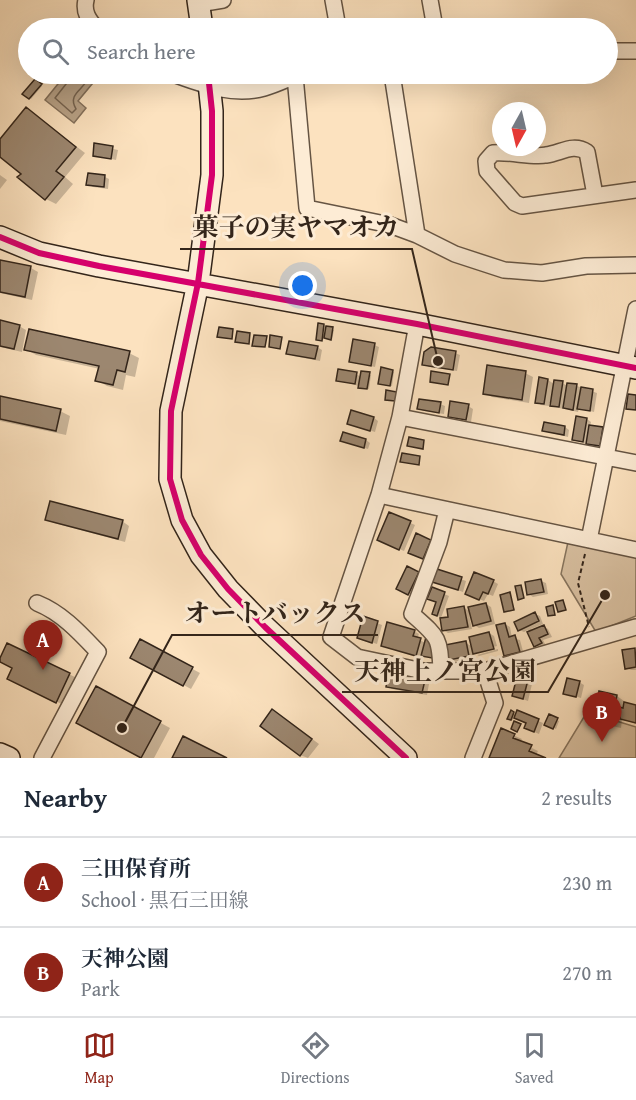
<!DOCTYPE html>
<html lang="en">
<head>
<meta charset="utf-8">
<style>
  :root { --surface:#fff; --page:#f6f6f7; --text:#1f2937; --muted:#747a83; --line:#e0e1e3; --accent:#8f2418 }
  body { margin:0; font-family:"Gentium Book Plus","Noto Serif JP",serif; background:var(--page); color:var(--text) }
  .compass { position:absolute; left:492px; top:102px; width:54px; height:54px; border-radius:50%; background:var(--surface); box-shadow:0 6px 24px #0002; rotate:188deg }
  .you { position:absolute; left:303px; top:286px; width:21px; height:21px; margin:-15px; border:4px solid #fff; border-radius:50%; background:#1a73e8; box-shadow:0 0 0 9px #1a73e833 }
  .badge { display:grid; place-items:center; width:39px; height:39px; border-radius:50%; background:var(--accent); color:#fff; font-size:20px; font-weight:700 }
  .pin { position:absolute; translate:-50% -50px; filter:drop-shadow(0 2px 3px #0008) }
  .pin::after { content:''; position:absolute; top:32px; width:21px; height:18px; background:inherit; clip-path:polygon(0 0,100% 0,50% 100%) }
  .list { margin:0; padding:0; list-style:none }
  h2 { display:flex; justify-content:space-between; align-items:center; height:78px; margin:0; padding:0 24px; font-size:26px }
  h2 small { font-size:20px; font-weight:400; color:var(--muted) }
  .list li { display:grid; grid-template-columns:39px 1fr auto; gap:18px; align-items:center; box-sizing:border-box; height:90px; padding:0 24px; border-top:2px solid var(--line) }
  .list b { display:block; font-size:22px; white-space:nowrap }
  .list p { margin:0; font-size:20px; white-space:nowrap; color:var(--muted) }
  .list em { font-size:20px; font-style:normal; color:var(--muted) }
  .icon { flex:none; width:33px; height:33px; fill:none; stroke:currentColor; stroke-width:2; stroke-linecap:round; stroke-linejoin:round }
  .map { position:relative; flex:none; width:636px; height:758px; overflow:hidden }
  .search { position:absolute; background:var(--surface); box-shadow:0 6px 24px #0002; left:18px; right:18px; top:18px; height:66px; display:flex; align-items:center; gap:15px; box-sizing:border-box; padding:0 21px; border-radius:33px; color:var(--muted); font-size:22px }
  .sheet { height:258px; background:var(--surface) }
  nav { display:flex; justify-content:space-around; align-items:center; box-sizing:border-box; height:84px; border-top:2px solid var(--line); background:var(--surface); font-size:16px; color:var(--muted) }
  nav a { display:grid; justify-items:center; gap:3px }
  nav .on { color:var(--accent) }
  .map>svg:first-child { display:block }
  .green { fill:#dac2a3; stroke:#86745e; stroke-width:1.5 }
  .water { fill:#b8a287; stroke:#83705b; stroke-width:1.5 }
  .shadow { fill:#0003 }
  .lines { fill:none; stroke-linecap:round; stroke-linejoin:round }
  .shore { stroke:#766450; stroke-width:1.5 }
  .building { fill:#9c8770; stroke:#33251a; stroke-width:1.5 }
  .street-casing { stroke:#655443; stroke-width:18 }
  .secondary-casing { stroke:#33251a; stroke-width:24 }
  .path { stroke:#33251a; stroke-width:2; stroke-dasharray:4.5 3; stroke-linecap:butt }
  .street { stroke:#fdecd5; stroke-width:15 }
  .secondary { stroke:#fdecd5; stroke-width:21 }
  .cycleway-casing { stroke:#fdecd5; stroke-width:10 }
  .cycleway { stroke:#d6006c; stroke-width:6 }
  .leader { fill:none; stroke:#33251a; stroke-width:2 }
  .callout-dot { fill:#33251a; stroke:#fdecd5; stroke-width:2 }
  .callout-label { font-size:26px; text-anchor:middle; font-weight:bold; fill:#33251a; stroke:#fdecd5; stroke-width:6; stroke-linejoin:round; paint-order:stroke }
</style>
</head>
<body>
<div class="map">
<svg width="636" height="758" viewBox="0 0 636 758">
  <rect width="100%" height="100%" fill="#fce2bf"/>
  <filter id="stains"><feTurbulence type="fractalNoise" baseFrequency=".00333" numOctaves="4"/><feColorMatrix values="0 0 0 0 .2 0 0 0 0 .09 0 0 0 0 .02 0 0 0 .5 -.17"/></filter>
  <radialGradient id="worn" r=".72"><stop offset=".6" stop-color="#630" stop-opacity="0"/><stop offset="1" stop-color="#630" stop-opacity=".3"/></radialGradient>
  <path class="green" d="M568 542 636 557V616L596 632 561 574Z
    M587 712 636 727V758H559Z"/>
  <path class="water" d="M66 74H92L97 78 78 101 86 108 74 123 45 100Z"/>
  <path class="shadow" d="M36 81 42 86 31 99 24 93Z
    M27 109 85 153 65 177 73 184 56 204 46 199 23 174 0 155V141Z
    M96 145 118 150 116 160 94 155Z
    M0 175 7 180 0 189Z
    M105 177 109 179 108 189 93 187 88 184Z
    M0 262 31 268 38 272 32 300 0 293Z
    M0 322 19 326 26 330 22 352 0 347Z
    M324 325 334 330 332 340 324 336 323 340H319Z
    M374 345 379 347 375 367 351 361Z
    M317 347 322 350 320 361 293 356 288 353Z
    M26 349 129 353 139 358 135 377 126 375 123 390 107 386 97 380 100 369 36 355Z
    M455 353 460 355 457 371 429 367 424 364Z
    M392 371 394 372 392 386 381 384Z
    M525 373 533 377 529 403 492 397 485 393Z
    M356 374 361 377 371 375 369 389 338 380Z
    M548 380 554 384 562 383 568 386V384L577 386 597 393 594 412 579 408 578 412 569 410 564 407 563 409 556 407 549 403V406L541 405 537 402Z
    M0 397 60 411 70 416 66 435 0 421Z
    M440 404 445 406 444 414 424 411 419 409Z
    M468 406 473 409 471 422 449 416Z
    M374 418 378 421 375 432 349 424Z
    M587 419 591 422 590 427 607 431 605 448 592 446 573 439Z
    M565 427 569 430 568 437 544 431Z
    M366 440 370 443 368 449 342 441Z
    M390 514 415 525 404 551 383 542Z
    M46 519 122 521 129 526 125 542 54 523Z
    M417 535 435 544 428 561 414 555Z
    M407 568 423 576 413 596 403 591Z
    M438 571 466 581 463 592 434 582Z
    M493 581 498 584 493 596 488 594 484 601 471 596Z
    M541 581 546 583 548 594 533 597 528 594Z
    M433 589 449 596 441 618 434 613 438 602Z
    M509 594 515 610 507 612 506 611Z
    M486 604 491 607 495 624 479 628 474 625 472 614H469L472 629 448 633 443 630 450 618 464 608 471 612Z
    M535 614 540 616 543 624 531 629 532 631 544 627 548 629 552 637 543 640 546 646 540 648 535 646 528 630 524 632 519 630Z
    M364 618 382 625 377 644 359 638Z
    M505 624 510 627 512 638 520 640 524 655 510 658 505 655Z
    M414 631 419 634 417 639 426 643 431 640 433 658 422 655 421 657 382 645Z
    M489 633 494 636 497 646 476 652V654L472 651 473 658 455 662 450 659 466 643 473 647Z
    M141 641 200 673 191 689 132 657Z
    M8 645 77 678 64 705 16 683Z
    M498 649V651L479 656 477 655Z
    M634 650 636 670H631L626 668Z
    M409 675 413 679 429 684 427 695 392 689 388 686 389 682 380 679Z
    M527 681 532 684 528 701 514 696Z
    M579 682 584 685 581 698 565 693Z
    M97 688 170 728 154 758H141L78 723Z
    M617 696 624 701 623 704 636 706V724L622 719 621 728 602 724 595 720Z
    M511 712 517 715 518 712 543 723 539 734 530 730 528 723 514 716 513 720 509 718Z
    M280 715 319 744 308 758 300 755Z
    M550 716 559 721 556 729 546 724Z
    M502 730 522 739 520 742 538 751 536 755 543 758H491Z"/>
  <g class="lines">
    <path class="shore" d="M71 74 70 79 55 98 72 113 76 109C66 92 88 89 89 74"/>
  </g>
  <path class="building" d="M35 79 42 84 29 99 22 94Z
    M26 107 76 147 56 171 64 177 45 200 17 177 21 174 0 157V139Z
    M94 143 113 146 111 159 93 156Z
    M88 173 105 175 104 187 86 185Z
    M0 260 31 266 25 297 0 292Z
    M0 320 20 325 14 349 0 346Z
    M318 323 324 324 322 341 316 340Z
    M326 326 333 327 331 340 324 338Z
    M219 327 233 329 232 339 217 337Z
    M29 329 130 351 125 372 117 370 113 385 95 381 99 366 24 350Z
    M237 331 250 333 249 344 235 342Z
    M254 335 267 336 265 347 252 346Z
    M270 335 282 337 280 349 269 347Z
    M353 339 375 343 371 366 349 362Z
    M289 341 318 346 315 359 286 354Z
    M431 347 456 351 453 370 422 365 424 352Z
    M487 365 526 371 522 400 483 394Z
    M381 367 393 370 390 386 378 384Z
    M338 369 357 372 355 384 336 381Z
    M361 371 370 372 367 389 358 388Z
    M431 371 450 374 448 385 430 382Z
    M539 377 548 379 544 404 535 403Z
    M554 380 563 381 559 407 550 406Z
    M567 383 577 384 573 410 563 408Z
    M581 387 593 389 590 411 577 409Z
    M386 390 397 392 395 401 385 400Z
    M628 394 636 395V410L626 409Z
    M0 396 61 409 56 431 0 419Z
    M419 399 441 402 439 413 417 409Z
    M450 401 469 404 466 420 448 417Z
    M351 410 374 417 370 431 347 424Z
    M576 416 587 418 583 442 572 440Z
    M544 422 565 426 564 435 542 431Z
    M589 425 603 427 600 446 586 444Z
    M343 432 366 439 364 448 340 441Z
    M409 437 424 440 423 449 407 446Z
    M402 453 420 456 419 465 400 462Z
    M50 501 123 520 118 539 45 520Z
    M389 512 411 521 399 550 377 540Z
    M416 533 431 540 423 559 408 553Z
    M407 566 419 572 408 595 396 589Z
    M437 569 462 577 458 590 432 582Z
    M474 572 494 580 488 594 483 592 479 600 465 594Z
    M541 579 544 592 527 595 525 582Z
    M521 585 524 598 518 600 515 586Z
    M432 587 445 592 437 616 432 614 436 602 427 599Z
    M510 592 514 610 504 612 500 595Z
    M563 600 566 610 558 612 555 602Z
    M486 603 491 621 473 626 468 607Z
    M553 605 555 615 548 616 546 607Z
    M464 606 468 627 442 631 440 618 448 617 447 609Z
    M535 612 539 621 518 631 514 622Z
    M363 616 378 621 372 643 357 638Z
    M387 622 415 630 413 636 421 638 416 656 381 646Z
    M505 623 509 637 515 635 520 652 504 656 496 625Z
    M544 625 548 634 539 638 542 643 534 647 527 632Z
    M489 632 494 649 473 654 469 637Z
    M426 637 431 639 434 647 432 658 421 656Z
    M140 639 193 667 183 686 130 658Z
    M466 641 469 656 449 660 445 645Z
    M7 643 70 673 56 703 7 679 12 668 0 662V658Z
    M635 648 636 667 625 669 622 650Z
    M380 671 400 675V672L409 673V677L425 680 422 693 386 687 387 681 378 680Z
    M517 677 528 680 523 699 512 696Z
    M567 678 580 681 576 697 563 694Z
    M96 686 161 721 141 758 76 723Z
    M599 691 617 695 615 706 623 708 624 702 636 705V723L620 719V717L615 716 613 724 593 721Z
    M272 709 312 739 300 756 260 726Z
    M511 710 514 712 511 720 507 719Z
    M517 710 539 719 534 732 524 728 526 723 514 718Z
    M549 714 558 718 553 729 544 725Z
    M514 721 521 724 517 732 511 729Z
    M501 728 515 734 513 738 532 745 529 751 546 758H489Z
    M183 736 227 758H172Z"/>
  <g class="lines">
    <defs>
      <path id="street" d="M86 0C83 12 89 20 96 28
        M333 0 338 28
        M430 0 435 28
        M199 4 223 0
        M608 51H636
        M173 74C201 84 233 97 264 88 275 85 285 80 295 76L307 208 390 225 417 235 455 254 504 270 542 273 586 266 636 265
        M392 74 417 235
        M595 195 587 152C573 143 561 153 546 155 532 158 510 151 493 153L486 161 487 171 515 203 522 206 636 190
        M417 324 400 417 379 495 331 637 357 657 423 671H485L636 627
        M400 417 636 463
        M379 495 636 550
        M589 540 636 309
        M37 603C62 613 80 633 98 652L42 758
        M441 671C440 637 438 637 412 614L439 542 447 510
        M473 758 495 703 485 671"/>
      <path id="secondary" d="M198 0 202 28
        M208 74 212 111V175L198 283 171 411 170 479 182 520 201 555 228 589 265 627 406 758
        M0 237 39 253 99 266 417 324 636 368
        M0 754 9 758"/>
    </defs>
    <use href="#street" class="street-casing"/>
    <use href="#secondary" class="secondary-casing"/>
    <path class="path" d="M585 554 578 583 589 627"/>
    <use href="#street" class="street"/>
    <use href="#secondary" class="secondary"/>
    <defs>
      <path id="cycleway" d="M208 74 212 111V175L198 283 171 411 170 479 182 520 201 555 228 589 265 627 406 758
        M0 237 39 253 99 266 417 324 636 368"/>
    </defs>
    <use href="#cycleway" class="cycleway-casing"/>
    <use href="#cycleway" class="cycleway"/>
  </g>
  <path class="leader" d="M438 361L412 249H180M122 728L172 635H378M605 595L548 692H342"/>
  <g class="callout-dot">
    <circle cx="438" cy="361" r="6"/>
    <circle cx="122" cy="728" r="6"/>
    <circle cx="605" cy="595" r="6"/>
  </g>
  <g class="callout-label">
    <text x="296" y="236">菓子の実ヤマオカ</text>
    <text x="275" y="622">オートバックス</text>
    <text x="445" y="680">天神上ノ宮公園</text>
  </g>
  <rect width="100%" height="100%" filter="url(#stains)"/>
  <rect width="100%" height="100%" fill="url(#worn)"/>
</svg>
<svg class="compass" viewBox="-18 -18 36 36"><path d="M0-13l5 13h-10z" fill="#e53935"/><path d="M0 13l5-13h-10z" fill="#747a83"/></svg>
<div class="you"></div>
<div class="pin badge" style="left:43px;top:670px">A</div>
<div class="pin badge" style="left:602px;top:742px">B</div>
<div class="search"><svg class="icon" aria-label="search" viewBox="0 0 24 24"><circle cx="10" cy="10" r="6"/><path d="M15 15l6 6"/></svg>Search here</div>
</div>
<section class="sheet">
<h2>Nearby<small>2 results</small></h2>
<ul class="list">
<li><span class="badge">A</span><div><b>三田保育所</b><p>School · 黒石三田線</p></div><em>230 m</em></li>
<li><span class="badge">B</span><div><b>天神公園</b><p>Park</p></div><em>270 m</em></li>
</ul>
</section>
<nav>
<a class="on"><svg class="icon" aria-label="map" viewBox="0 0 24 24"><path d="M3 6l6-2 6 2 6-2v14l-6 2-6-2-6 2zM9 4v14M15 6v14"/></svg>Map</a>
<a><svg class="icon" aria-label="directions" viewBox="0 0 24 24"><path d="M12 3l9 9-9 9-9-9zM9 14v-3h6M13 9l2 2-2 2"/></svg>Directions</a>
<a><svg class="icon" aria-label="saved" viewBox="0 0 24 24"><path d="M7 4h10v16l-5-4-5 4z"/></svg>Saved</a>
</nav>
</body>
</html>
